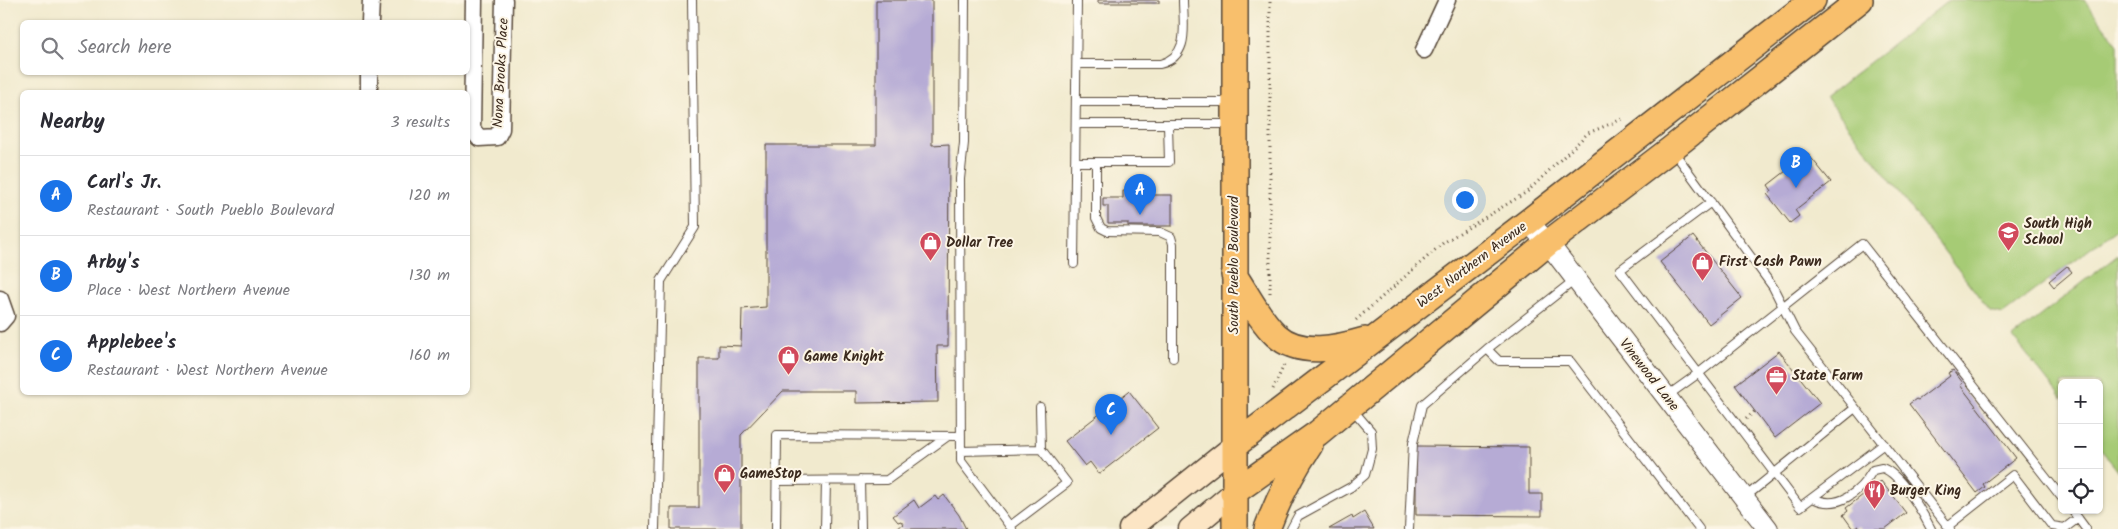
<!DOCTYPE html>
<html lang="en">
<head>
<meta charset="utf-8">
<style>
  :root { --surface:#fff; --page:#f7f7f7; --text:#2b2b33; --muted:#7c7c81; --line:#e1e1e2; --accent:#1a73e8 }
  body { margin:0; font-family:Kalam,sans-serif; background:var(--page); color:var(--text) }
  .controls { position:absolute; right:15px; bottom:15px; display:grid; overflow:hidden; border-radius:8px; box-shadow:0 1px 4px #0004 }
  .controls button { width:45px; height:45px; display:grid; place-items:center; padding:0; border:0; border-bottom:1px solid var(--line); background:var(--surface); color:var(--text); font:25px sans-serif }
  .you { position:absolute; left:1464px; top:199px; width:18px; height:18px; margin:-12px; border:4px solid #fff; border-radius:50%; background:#1a73e8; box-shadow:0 0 0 8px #1a73e833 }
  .badge { display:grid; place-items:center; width:32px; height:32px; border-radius:50%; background:var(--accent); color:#fff; font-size:16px; font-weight:700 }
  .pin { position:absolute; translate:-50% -41px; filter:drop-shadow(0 1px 2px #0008) }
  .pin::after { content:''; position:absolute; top:26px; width:18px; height:15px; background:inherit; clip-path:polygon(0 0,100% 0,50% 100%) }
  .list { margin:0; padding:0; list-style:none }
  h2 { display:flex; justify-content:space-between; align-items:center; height:65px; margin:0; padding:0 20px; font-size:21px }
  h2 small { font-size:16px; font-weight:400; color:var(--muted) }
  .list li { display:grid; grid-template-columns:32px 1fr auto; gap:15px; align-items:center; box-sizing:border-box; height:80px; padding:0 20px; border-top:1px solid var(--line) }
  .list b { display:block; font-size:19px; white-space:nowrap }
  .list p { margin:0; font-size:16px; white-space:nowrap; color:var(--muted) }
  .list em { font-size:16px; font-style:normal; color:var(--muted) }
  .icon { flex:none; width:28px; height:28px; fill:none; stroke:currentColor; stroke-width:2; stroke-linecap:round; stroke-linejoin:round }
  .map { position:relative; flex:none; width:2118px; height:529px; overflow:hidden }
  .search { position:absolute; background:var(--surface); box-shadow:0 1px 4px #0004; left:20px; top:20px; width:450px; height:55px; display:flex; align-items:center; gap:12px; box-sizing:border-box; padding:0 18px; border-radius:8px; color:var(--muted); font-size:19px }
  .panel { position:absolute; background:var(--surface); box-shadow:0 1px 4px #0004; left:20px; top:90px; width:450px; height:305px; border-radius:8px }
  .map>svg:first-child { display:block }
  .green { fill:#a6cb75; stroke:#707a4a }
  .building { fill:#b6abd5 }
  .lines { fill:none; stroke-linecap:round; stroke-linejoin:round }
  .service-casing { stroke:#564738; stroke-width:10 }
  .minor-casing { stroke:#564738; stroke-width:19 }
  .tertiary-casing { stroke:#564738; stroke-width:22 }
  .secondary-casing { stroke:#564738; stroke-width:25 }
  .primary-casing { stroke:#564738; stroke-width:28 }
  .path { stroke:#564738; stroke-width:3; stroke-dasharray:1 4; stroke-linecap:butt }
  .service { stroke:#fff; stroke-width:8 }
  .minor { stroke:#fff; stroke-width:16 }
  .tertiary { stroke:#fff; stroke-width:20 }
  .secondary { stroke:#fce5c4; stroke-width:22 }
  .primary { stroke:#f8bf6c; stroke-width:25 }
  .labels { text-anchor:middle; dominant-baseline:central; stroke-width:4; stroke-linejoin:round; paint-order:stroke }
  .street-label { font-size:14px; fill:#3b2a1e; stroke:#fcf5e5 }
  .poi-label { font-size:14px; font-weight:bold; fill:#3b2a1e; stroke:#fcf5e5; text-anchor:start }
</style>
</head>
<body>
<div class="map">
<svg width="2118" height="529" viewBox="0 0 2118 529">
  <rect width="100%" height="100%" fill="#fcf5e5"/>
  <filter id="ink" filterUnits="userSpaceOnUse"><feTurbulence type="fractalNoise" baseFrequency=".02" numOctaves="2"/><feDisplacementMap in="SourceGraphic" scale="10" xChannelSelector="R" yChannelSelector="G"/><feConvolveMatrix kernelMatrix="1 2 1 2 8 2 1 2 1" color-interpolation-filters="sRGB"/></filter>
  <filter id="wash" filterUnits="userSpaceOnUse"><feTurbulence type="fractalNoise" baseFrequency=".0096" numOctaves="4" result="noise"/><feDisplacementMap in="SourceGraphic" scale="20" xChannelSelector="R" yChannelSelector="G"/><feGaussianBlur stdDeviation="1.12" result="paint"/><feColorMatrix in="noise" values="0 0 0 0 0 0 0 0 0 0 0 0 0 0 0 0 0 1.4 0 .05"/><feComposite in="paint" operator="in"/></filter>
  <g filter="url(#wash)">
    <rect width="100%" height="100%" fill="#f1eace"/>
    <path class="green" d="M1949 0H2084L2118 44V228L2003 314 1990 311 1826 97Z
      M2118 255V471L2099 447V383H2062V399L2013 337Z"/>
    <g id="blocks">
      <path class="building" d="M876 0H932V145L949 144 948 346H937L938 402 856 403V391H783L741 435V529H671V508H699V358H719V345L741 346 742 309 766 307V145H876Z
        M1098 0H1159V3H1098Z
        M1808 154 1831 182 1795 210 1799 216 1790 223 1767 194 1772 191 1768 185Z
        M1123 191H1152L1151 195H1172V226H1128V223H1108V206H1103V198H1123Z
        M1693 236 1742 298 1709 324 1660 262Z
        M2067 266 2072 272 2054 287 2049 281Z
        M1779 351 1820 403 1775 438 1735 385Z
        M1953 370 1963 383 1960 385 2016 458 1983 484 1985 487 1977 493 1909 404 1916 399 1918 400 1950 376 1948 373Z
        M1129 391 1158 428 1099 474 1090 462 1085 466 1065 441Z
        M1416 446 1529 447V494H1542V516L1416 515Z
        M1881 481 1906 513 1885 529H1861L1859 526 1853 529 1843 515 1848 511 1846 508Z
        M944 495 959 515 966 529H897L903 524 901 521 898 522 893 516 914 500 919 508 935 496 938 500Z
        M1364 512 1374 529H1329L1352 516 1353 519Z"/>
    </g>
  </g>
  <g filter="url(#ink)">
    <use href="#blocks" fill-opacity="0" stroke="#564738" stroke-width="1"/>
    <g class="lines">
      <defs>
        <path id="service" d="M965 0 964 143 960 179 961 461 1012 529
          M1077 64H1160C1191 56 1183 25 1183 0
          M1077 102H1233
          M1076 124H1232
          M1674 152 1773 287 1795 331 1950 529
          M1075 162H1169L1168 124
          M1096 162V218L1101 228 1107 231 1160 232 1171 237 1173 244V358
          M1711 202 1620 270 1800 507 1884 444
          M1074 264 1077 0
          M1487 349 1576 279
          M1667 396 1699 373 1862 244 2062 498
          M961 451 1041 449
          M860 480 861 529
          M777 481 887 480 948 436
          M1744 498 1855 408
          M1813 498C1838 511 1860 492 1873 470L1882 468C1900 473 1923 513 1931 529
          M2072 510 2086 529
          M1010 526 1067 483 1041 449 1040 407
          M1948 526 2013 475 2052 526 2065 528 2078 518
          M655 529 661 281 695 227 692 0
          M776 529 777 435 961 436
          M825 529 826 481
          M1291 529 1298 516 1351 487 1365 475 1372 449 1371 431 1353 410
          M1409 529 1413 443 1422 405 1487 349 1499 361H1570L1699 529"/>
        <path id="minor" d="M474 0 472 129 479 138 497 137 501 129 504 0
          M370 22 371 0
          M1424 50 1447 0
          M369 92V72
          M0 299 6 316 0 323"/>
        <path id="tertiary" d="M1528 222 1548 243 1768 529"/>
        <path id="secondary" d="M1130 529 1235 445
          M1190 529 1233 493"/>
        <path id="primary" d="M1234 275C1247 294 1259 319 1276 335 1300 357 1338 348 1365 340
          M1235 445 1528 222 1813 0
          M1233 493 1318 433 1548 243 1671 149 1860 0
          M1235 529V0
          M1267 529C1279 497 1291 473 1310 445"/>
      </defs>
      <use href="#service" class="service-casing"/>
      <use href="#minor" class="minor-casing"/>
      <use href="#tertiary" class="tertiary-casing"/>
      <use href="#secondary" class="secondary-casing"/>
      <use href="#primary" class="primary-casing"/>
      <path class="path" d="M1270 293V0
        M1356 320 1443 243 1527 192 1588 133 1625 118
        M1273 389 1285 363
        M1746 419 1755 411"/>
      <use href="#service" class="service"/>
      <use href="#minor" class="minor"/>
      <use href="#tertiary" class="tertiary"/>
      <use href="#secondary" class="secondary"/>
      <use href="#primary" class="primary"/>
    </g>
  </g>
  <defs>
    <symbol id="school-pin" viewBox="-11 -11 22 30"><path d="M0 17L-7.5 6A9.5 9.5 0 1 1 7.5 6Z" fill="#d1495b" stroke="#fcf5e5"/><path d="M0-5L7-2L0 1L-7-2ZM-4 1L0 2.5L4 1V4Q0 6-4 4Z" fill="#fff"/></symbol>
    <symbol id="shop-pin" viewBox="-11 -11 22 30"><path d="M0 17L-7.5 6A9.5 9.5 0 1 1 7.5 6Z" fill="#d1495b" stroke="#fcf5e5"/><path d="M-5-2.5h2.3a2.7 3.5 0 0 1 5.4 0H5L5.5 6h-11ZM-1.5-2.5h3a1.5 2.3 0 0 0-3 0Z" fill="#fff"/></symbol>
    <symbol id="office-pin" viewBox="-11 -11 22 30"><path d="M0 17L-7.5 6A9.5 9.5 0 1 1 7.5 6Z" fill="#d1495b" stroke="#fcf5e5"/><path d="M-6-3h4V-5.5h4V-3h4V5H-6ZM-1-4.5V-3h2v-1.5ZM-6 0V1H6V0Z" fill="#fff"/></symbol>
    <symbol id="restaurant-pin" viewBox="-11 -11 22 30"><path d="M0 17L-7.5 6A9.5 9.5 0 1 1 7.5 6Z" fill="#d1495b" stroke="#fcf5e5"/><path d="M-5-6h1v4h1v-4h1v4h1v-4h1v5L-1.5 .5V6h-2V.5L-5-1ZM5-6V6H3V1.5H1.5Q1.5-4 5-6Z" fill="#fff"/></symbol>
  </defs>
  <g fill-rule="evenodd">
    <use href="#school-pin" x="1996" y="220" width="25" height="34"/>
    <use href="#shop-pin" x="918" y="230" width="25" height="34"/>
    <use href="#shop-pin" x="1690" y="250" width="25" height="34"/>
    <use href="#shop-pin" x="776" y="344" width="25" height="34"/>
    <use href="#office-pin" x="1764" y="364" width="25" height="34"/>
    <use href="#shop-pin" x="712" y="462" width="25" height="34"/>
    <use href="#restaurant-pin" x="1862" y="478" width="25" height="34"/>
  </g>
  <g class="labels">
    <g class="street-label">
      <text transform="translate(501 73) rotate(-87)">Nona Brooks Place</text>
      <text transform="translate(1234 265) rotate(-90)">South Pueblo Boulevard</text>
      <text transform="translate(1472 265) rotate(-37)">West Northern Avenue</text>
      <text transform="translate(1649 375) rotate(52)">Vinewood Lane</text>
    </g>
    <g class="poi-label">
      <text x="2024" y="224">South High<tspan x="2024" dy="16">School</tspan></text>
      <text x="946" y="243">Dollar Tree</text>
      <text x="1719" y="262">First Cash Pawn</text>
      <text x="804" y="357">Game Knight</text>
      <text x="1792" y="376">State Farm</text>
      <text x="740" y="474">GameStop</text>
      <text x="1890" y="491">Burger King</text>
    </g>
  </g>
</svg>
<div class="controls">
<button>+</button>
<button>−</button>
<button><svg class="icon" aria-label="locate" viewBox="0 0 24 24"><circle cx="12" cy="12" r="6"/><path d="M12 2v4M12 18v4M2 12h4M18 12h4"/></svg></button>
</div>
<div class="you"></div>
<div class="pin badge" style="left:1140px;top:215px">A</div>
<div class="pin badge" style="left:1796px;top:188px">B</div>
<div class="pin badge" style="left:1111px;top:435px">C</div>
<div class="search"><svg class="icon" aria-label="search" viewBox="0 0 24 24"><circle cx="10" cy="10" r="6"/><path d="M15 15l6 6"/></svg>Search here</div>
<section class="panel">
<h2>Nearby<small>3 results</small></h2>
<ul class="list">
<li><span class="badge">A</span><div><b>Carl's Jr.</b><p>Restaurant · South Pueblo Boulevard</p></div><em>120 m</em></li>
<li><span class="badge">B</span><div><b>Arby's</b><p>Place · West Northern Avenue</p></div><em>130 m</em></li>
<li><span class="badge">C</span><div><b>Applebee's</b><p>Restaurant · West Northern Avenue</p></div><em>160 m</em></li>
</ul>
</section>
</div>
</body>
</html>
